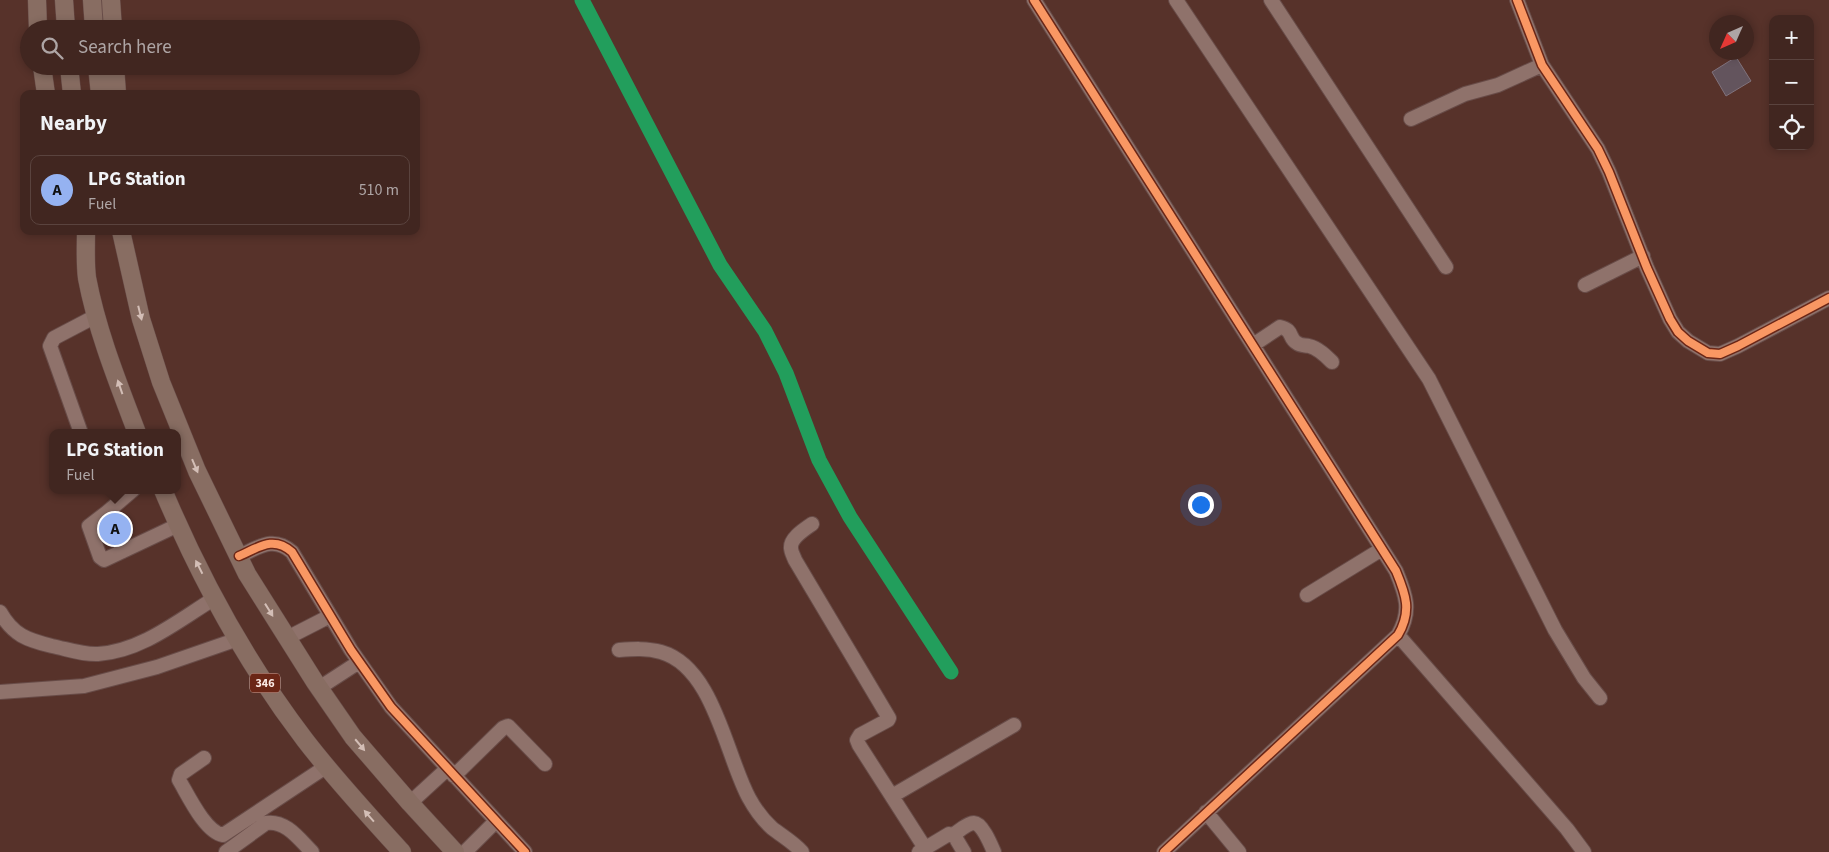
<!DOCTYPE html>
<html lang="en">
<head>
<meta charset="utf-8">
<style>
  :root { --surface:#412620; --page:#4c322d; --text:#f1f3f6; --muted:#aea5a5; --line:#5a433e; --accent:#95b2f1 }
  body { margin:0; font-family:"Source Sans 3",sans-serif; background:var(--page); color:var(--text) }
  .controls { position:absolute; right:15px; top:15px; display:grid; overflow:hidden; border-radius:10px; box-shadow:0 2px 8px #0003 }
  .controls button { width:45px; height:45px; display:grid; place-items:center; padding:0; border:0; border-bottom:1px solid var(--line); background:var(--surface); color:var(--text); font:25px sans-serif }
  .compass { position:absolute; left:1709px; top:15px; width:45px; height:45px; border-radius:50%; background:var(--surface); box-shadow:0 2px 8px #0003; rotate:225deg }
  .you { position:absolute; left:1200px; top:504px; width:18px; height:18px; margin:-12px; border:4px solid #fff; border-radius:50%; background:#1a73e8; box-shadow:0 0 0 8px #1a73e833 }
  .badge { display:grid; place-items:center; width:32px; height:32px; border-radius:50%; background:var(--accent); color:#111; font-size:16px; font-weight:700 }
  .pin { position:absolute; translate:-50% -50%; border:2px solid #fff; box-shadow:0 1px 5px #0006 }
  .popup { position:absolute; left:49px; top:429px; width:132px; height:65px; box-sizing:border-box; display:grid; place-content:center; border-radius:10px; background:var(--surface); filter:drop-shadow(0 1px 4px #0005); font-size:16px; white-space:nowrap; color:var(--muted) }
  .popup b { font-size:19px; color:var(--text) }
  .popup::after { content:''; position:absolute; left:50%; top:100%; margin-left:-10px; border:10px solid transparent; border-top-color:var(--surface) }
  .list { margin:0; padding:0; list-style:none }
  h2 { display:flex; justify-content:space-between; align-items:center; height:65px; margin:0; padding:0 20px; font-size:21px }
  h2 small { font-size:16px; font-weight:400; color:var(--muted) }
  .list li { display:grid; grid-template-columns:32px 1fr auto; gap:15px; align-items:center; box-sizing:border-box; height:70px; margin:0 10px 10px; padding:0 10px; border:1px solid var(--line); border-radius:10px }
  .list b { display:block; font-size:19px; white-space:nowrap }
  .list p { margin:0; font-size:16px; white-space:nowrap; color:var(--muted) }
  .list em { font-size:16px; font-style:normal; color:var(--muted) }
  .icon { flex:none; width:28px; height:28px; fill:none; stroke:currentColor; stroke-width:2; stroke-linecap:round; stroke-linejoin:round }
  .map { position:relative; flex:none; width:1829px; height:852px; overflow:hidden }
  .search { position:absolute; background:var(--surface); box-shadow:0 2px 8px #0003; left:20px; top:20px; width:400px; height:55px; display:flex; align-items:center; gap:12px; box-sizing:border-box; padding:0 18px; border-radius:28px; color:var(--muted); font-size:19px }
  .panel { position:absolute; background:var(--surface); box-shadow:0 2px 8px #0003; left:20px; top:90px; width:400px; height:145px; border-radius:10px }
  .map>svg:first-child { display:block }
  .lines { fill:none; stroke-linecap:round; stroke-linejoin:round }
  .canal { stroke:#229e5c; stroke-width:15 }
  .building { fill:#63545d; stroke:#80727c }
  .minor-casing { stroke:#684c48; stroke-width:16 }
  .major-casing { stroke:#684c48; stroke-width:19 }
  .minor { stroke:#8f726b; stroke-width:14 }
  .major { stroke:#886d62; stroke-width:18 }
  .cycleway-casing { stroke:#6b2616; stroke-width:11 }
  .cycleway { stroke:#f99763; stroke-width:8 }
  .oneway { fill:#d3beb6 }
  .labels { text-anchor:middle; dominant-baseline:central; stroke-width:4; stroke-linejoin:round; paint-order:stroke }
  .shield { fill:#6b2616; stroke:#d0aea6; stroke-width:1 }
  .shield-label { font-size:12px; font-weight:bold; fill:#fbe9e4 }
</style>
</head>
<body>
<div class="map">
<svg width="1829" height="852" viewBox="0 0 1829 852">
  <rect width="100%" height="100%" fill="#57322a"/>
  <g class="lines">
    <path class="canal" d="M582 0 720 265 765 331 786 373 819 460 850 517 951 672"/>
  </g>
  <path class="building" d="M1736 57 1751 81 1726 96 1712 72Z"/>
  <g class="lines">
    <defs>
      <path id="minor" d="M1034 0 1396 571C1406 595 1412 611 1398 635L1164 852
        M1176 0 1429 379 1555 630 1584 678 1600 698
        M1271 0 1446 267
        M1517 0 1542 65 1598 149 1609 172 1647 268 1670 319 1678 332 1688 341 1708 353 1720 354 1738 346 1829 298
        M1411 119 1465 94 1498 85 1542 65
        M1585 285 1643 256
        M1253 345 1280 327C1294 330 1288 338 1297 343 1301 346 1305 345 1309 346 1318 348 1326 356 1332 362
        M81 433 50 346 54 338 96 316
        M133 490 106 513 123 551 178 525
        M106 513 89 526 100 557 104 560 123 551
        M812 524C805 529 790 538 791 548 791 552 794 557 795 560L889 718 888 720 860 735 857 740 859 745 925 848
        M239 556C258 548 273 535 292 552L351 650 391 707 525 852
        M1307 595 1382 549
        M0 612C13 635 27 640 52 646 67 649 83 655 98 654 142 651 179 620 215 598
        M1398 635 1567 829 1584 852
        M287 638 330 616
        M619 650C633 649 647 648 661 652 714 667 726 756 749 798 755 809 763 820 772 828 782 836 793 842 802 852
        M319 688 359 662
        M0 692 84 686 157 667 238 639
        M204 758 181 774 179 780C188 795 205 832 223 835L327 766
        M454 776 503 728 508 726 545 764
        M892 796 1014 725
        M410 803 447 769
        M1206 812 1239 852
        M953 835C958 832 967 823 974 823 982 823 991 845 994 852
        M226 852 266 823C286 820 299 839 312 852
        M465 852 496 821
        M919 852 949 834 955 837 964 852"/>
      <path id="major" d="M37 0 38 29
        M64 0 66 29
        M92 0 94 29
        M111 0 113 29
        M42 66 46 94
        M69 66 72 94
        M97 66 100 94
        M115 66 117 94
        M86 231C86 246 85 263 87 278 97 331 118 383 137 433
        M121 231 141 319 161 382 197 471 247 574 315 682 353 737 410 803 455 852
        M163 490C200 578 247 664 305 740 335 779 369 816 402 852"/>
    </defs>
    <use href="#minor" class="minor-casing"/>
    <use href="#major" class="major-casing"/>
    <use href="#minor" class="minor"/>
    <use href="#major" class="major"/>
    <defs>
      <path id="cycleway" d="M1034 0 1396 571C1406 595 1412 611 1398 635L1164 852
        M1517 0 1542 65 1598 149 1609 172 1647 268 1670 319 1678 332 1688 341 1708 353 1720 354 1738 346 1829 298
        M239 556C258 548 273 535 292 552L351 650 391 707 525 852"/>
    </defs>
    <use href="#cycleway" class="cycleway-casing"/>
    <use href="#cycleway" class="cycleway"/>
  </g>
  <defs><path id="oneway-solid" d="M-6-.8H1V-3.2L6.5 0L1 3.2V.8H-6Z" transform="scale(1.25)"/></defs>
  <g class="oneway">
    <use href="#oneway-solid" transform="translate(140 313) rotate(76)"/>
    <use href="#oneway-solid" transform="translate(120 387) rotate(-109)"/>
    <use href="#oneway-solid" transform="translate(195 466) rotate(67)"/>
    <use href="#oneway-solid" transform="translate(199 567) rotate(-117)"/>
    <use href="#oneway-solid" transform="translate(269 610) rotate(58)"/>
    <use href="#oneway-solid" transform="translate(360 745) rotate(50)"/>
    <use href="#oneway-solid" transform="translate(369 816) rotate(-131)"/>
  </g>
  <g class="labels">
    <rect class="shield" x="250" y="673.5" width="30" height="19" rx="4"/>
    <g class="shield-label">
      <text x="265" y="683">346</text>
    </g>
  </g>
</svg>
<div class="controls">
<button>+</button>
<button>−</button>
<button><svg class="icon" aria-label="locate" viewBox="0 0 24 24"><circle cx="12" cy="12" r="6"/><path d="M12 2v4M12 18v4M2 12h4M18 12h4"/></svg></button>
</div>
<svg class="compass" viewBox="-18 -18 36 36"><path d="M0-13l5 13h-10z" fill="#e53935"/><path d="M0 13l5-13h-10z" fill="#aea5a5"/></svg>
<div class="you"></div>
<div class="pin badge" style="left:115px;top:529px">A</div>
<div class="popup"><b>LPG Station</b>Fuel</div>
<div class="search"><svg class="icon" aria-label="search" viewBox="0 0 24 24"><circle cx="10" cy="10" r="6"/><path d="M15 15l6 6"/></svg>Search here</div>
<section class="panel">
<h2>Nearby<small></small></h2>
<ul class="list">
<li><span class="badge">A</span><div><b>LPG Station</b><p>Fuel</p></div><em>510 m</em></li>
</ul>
</section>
</div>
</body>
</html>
